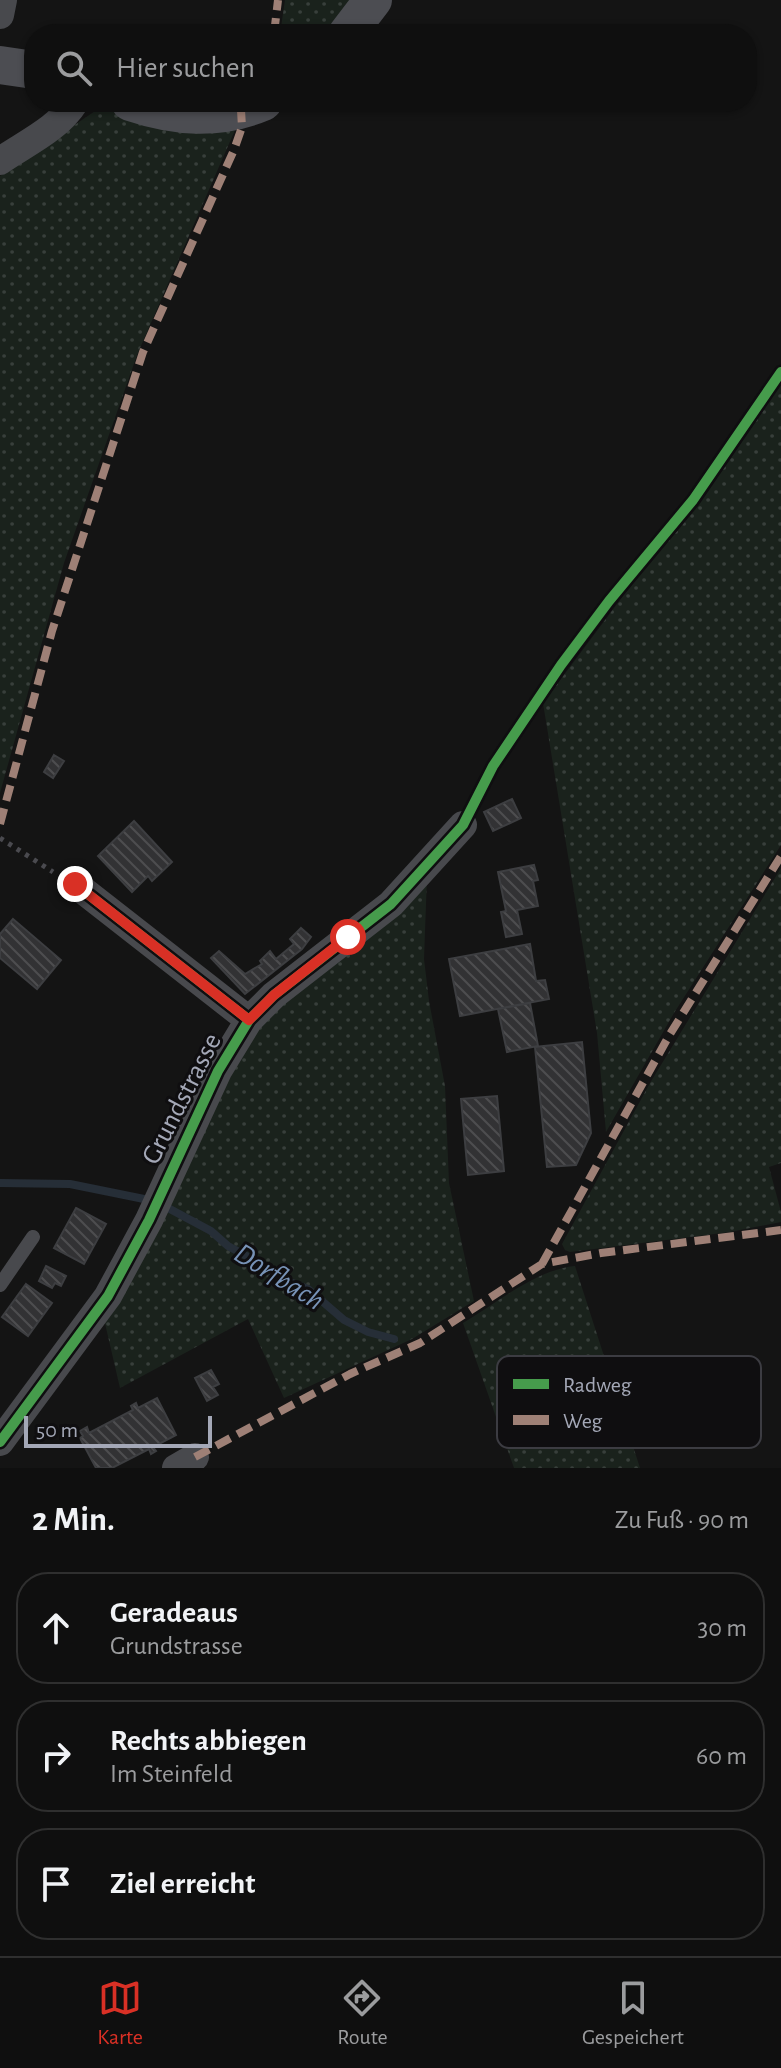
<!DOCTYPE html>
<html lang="de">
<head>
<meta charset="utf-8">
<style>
  :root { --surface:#0f0f0f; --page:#181818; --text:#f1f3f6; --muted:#9b9c9e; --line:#2f2f2f; --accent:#d93025 }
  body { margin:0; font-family:"Alegreya Sans",sans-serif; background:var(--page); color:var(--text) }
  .scale { position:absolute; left:24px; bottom:20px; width:188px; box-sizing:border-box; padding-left:8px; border:4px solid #a4a8b7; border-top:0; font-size:22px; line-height:28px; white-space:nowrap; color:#a4a8b7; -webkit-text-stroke:6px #0f0e10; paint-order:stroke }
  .stop { position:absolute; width:24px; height:24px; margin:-18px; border:6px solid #d93025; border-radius:50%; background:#fff }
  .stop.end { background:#d93025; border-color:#fff; box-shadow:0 2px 8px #0008 }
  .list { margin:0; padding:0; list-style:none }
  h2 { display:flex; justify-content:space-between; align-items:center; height:104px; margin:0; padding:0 32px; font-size:34px }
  h2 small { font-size:26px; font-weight:400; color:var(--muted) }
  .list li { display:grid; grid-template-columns:52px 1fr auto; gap:24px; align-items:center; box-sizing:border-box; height:112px; margin:0 16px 16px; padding:0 16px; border:2px solid var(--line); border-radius:32px }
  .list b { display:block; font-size:30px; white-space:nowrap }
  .list p { margin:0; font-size:26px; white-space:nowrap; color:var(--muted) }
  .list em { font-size:26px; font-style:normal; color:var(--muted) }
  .icon { flex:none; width:44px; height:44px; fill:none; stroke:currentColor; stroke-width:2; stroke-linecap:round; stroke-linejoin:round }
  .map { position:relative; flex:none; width:781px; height:1468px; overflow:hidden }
  .search { position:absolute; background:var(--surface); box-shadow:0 2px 6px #0004; left:24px; right:24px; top:24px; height:88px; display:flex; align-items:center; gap:20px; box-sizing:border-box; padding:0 28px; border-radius:32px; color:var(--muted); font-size:30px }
  .sheet { height:488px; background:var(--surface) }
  nav { display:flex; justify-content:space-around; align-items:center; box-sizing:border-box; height:112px; border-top:2px solid var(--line); background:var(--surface); font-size:22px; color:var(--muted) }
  nav a { display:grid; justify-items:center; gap:4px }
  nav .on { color:var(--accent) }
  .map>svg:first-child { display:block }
  .grass { fill:url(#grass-dots) }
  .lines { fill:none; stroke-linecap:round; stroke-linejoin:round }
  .stream { stroke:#262e37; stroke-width:8 }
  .building { fill:url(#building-back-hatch); stroke:#3d3e41; stroke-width:2 }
  .path { stroke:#4a4a4f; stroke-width:5; stroke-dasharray:4 6; stroke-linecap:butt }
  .lane { stroke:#48494d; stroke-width:14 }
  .street { stroke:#48494d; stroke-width:28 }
  .secondary { stroke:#4c4d52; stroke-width:38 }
  .quiet { stroke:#9e8076; stroke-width:8; stroke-dasharray:16 8; stroke-linecap:butt }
  .cycleway-casing { stroke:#0f0e10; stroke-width:15 }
  .cycleway { stroke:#469c4c; stroke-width:10 }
  .route { stroke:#d93025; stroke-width:10 }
  .labels { text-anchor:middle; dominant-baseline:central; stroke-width:6; stroke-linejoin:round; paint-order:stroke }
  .street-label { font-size:28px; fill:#a4a8b7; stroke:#0f0e10 }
  .water-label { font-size:30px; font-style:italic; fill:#7792b6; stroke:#0f0e10 }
  .key { fill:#0f0e10; stroke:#3c3c42; stroke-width:2 }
  .key-label { font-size:22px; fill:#a4a8b7 }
</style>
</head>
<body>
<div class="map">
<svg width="781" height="1468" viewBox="0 0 781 1468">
  <defs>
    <pattern id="grass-dots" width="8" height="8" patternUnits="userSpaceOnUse" patternTransform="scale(2)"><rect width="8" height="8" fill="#1a221c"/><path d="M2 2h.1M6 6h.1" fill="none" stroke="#383f3b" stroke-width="1.8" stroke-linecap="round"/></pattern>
    <pattern id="building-back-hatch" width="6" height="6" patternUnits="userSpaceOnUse" patternTransform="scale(2)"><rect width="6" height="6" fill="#323234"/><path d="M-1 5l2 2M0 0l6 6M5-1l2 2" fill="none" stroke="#4d4d4f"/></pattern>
  </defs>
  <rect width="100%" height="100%" fill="#141414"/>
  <path class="grass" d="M285 0H351L324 34H280Z
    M114 108 235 130 137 355 64 563 0 793V176L98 109Z
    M781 384V845L674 1013 606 1132 597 1033 543 703 623 596 699 505Z
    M781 868V1163L769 1167 781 1212V1222L730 1232 570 1252 565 1250 562 1244 650 1083Z
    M427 876 424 959 429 1001 445 1086 449 1183 474 1301 412 1339 284 1398 248 1319 120 1388 104 1319 193 1140 267 1015Z
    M575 1266 640 1468H514L463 1323C497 1303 535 1270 575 1266Z"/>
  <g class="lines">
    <path class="stream" d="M0 1183 70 1184 149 1200
      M168 1208 211 1231 228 1246 252 1259 277 1277 308 1289 344 1320 368 1332 394 1339"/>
  </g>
  <path class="building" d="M54 755 64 761 53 778 44 772Z
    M512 799 521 818 493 831 484 812Z
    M134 821 172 862 152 881 148 876 132 892 98 856Z
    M534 865 538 880 533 881 538 906 517 910 522 934 506 937 501 912 506 911 498 872Z
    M13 919 61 960 37 989 0 958V934Z
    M301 928 311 937 302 949 245 994 211 958 219 951 245 974 262 964 260 961 270 951 276 959 294 944 290 939Z
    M530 944 536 981 545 980 549 999 460 1016 449 959Z
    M530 1003 538 1046 507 1052 498 1009Z
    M582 1042 591 1133 576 1165 547 1167 535 1047Z
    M497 1096 504 1171 468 1175 461 1099Z
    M76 1208 106 1224 84 1264 54 1248Z
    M46 1266 66 1276 61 1286 55 1283 52 1288 39 1281Z
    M26 1284 52 1303 28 1336 2 1317Z
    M211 1370 219 1384 213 1387 218 1395 207 1401 195 1378Z
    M157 1398 176 1435 153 1447 156 1451 151 1454 149 1449 112 1468H96L80 1438 83 1436 80 1431 87 1427 89 1433 133 1410 131 1406 136 1403 138 1408Z"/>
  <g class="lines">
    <path class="path" d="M0 838 53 872"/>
    <path class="lane" d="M0 1285 33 1237"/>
    <path class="street" d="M0 15 3 0
      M0 161C26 143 58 129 75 102
      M75 884 249 1020
      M0 1442 108 1296 149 1220 218 1071 249 1020 274 995 391 904 463 825
      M176 1468 195 1457"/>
    <path class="secondary" d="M347 34 373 0
      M0 65 34 70
      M130 102C175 117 218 121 263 102"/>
    <path class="quiet" d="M274 34 278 0
      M0 824 52 631 143 352 234 150 242 127 241 110
      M542 1264 670 1034 781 856
      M195 1457 350 1374 420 1343 542 1264 601 1253 781 1230"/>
    <defs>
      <path id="cycleway" d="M75 884 249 1020
        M0 1442 108 1296 149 1220 218 1071 249 1020 274 995 391 904 463 825 493 766 561 665 609 601 693 500 781 372"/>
    </defs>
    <use href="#cycleway" class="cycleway-casing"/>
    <use href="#cycleway" class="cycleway"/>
  </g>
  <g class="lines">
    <path class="route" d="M75 884 249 1020 274 995 348 937"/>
  </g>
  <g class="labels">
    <g class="street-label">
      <text transform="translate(182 1099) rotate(-63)">Grundstrasse</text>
    </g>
    <g class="water-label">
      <text transform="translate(279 1277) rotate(32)">Dorfbach</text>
    </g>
  </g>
  <rect x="497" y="1356" width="264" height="92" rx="12" class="key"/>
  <rect x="513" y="1379" width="36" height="10" fill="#469c4c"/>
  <rect x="513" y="1415" width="36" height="10" fill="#9e8076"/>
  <g class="key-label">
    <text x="563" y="1392">Radweg</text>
    <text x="563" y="1428">Weg</text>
  </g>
</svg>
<div class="scale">50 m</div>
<div class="stop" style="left:348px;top:937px"></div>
<div class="stop end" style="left:75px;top:884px"></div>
<div class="search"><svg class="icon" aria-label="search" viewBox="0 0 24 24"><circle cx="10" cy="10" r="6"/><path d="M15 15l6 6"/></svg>Hier suchen</div>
</div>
<section class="sheet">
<h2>2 Min.<small>Zu Fuß · 90 m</small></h2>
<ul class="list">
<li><svg class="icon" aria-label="ahead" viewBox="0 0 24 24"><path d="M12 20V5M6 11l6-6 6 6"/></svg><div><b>Geradeaus</b><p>Grundstrasse</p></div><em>30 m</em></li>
<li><svg class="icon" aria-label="right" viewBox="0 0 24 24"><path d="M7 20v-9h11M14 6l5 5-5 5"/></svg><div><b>Rechts abbiegen</b><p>Im Steinfeld</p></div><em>60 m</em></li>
<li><svg class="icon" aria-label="arrive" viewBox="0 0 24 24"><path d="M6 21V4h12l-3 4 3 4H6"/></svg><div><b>Ziel erreicht</b></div></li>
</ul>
</section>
<nav>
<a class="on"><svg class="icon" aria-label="map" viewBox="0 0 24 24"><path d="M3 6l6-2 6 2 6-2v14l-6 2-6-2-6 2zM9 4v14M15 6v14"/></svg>Karte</a>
<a><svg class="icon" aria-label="directions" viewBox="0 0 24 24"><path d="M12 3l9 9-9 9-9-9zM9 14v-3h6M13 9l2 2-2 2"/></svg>Route</a>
<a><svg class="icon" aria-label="saved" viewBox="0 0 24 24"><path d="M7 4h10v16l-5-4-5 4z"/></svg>Gespeichert</a>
</nav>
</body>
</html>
